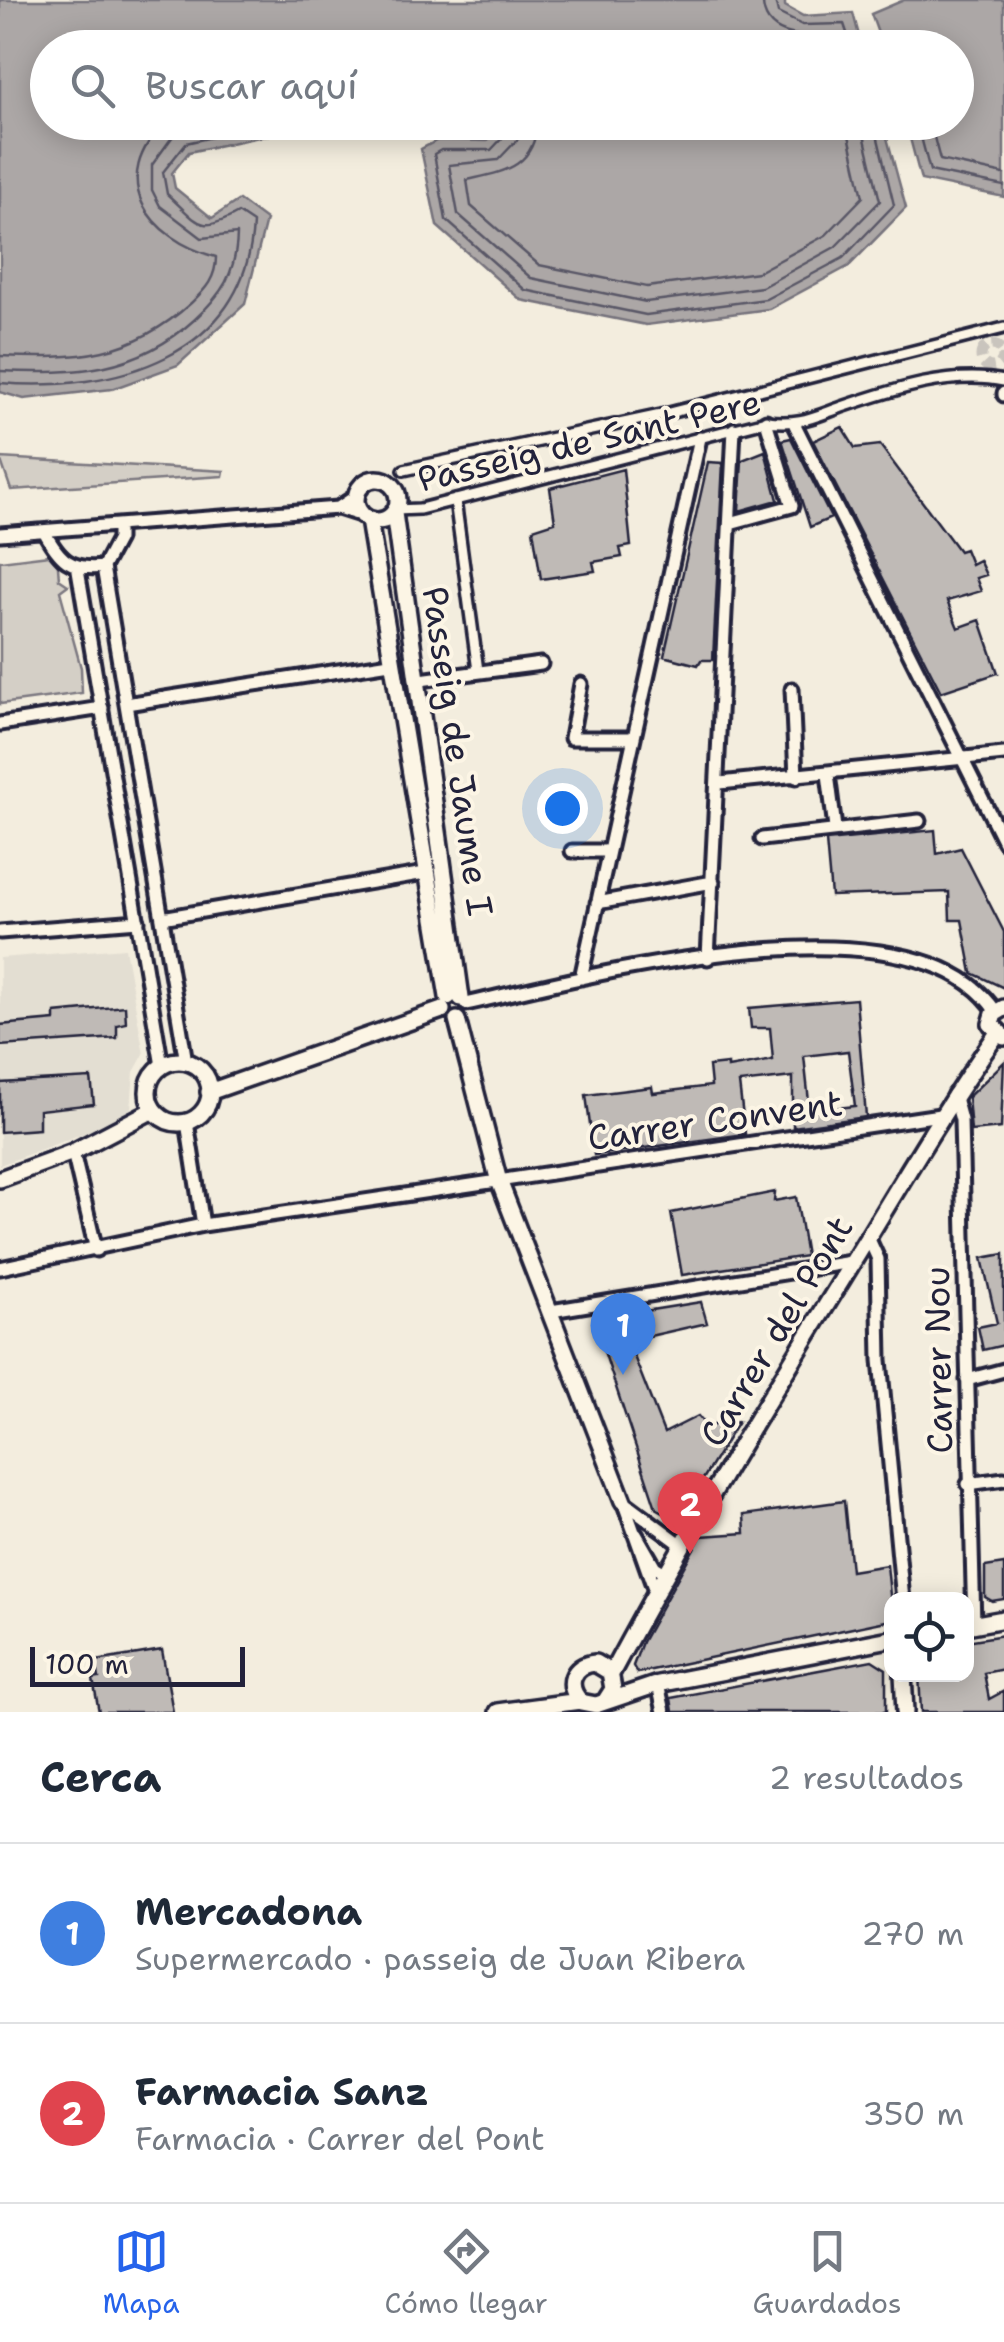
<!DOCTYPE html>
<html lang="es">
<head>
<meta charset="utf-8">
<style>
  :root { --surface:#fff; --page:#f2f2f3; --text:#1f2937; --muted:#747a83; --line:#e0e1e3; --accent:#2563eb }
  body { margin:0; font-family:"Shantell Sans",sans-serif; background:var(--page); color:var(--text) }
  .controls { position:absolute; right:30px; bottom:30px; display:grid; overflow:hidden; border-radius:20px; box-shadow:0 5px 25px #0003 }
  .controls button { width:90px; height:90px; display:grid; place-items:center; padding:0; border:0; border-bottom:2px solid var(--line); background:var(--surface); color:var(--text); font:50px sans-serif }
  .scale { position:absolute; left:30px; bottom:25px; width:215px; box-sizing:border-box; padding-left:10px; border:5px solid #22223b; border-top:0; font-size:28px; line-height:35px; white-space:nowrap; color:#22223b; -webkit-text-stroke:8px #fcf5e5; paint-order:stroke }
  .you { position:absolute; left:562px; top:808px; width:35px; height:35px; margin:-25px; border:8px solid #fff; border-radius:50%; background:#1a73e8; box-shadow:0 0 0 15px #1a73e833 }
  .badge { display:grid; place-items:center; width:65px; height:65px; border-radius:50%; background:var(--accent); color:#fff; font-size:32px; font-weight:700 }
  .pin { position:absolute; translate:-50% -82px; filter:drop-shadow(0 2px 5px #0008) }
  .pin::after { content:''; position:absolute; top:52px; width:35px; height:30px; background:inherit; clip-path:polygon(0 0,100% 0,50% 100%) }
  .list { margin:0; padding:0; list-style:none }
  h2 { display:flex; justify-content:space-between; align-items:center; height:130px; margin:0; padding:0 40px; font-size:42px }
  h2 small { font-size:32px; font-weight:400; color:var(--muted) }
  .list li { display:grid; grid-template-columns:65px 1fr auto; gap:30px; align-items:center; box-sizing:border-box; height:180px; padding:0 40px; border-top:2px solid var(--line) }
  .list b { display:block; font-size:38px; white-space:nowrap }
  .list p { margin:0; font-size:32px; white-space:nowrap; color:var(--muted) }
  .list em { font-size:32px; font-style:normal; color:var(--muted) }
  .icon { flex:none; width:55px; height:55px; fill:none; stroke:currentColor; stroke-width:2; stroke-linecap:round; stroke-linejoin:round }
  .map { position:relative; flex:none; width:1004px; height:1712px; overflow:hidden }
  .search { position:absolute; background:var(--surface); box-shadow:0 5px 25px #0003; left:30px; right:30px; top:30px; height:110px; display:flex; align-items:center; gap:25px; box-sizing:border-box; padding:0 35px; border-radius:55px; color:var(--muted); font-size:38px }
  .sheet { height:490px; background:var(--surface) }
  nav { display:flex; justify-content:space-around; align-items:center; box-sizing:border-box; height:140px; border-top:2px solid var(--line); background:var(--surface); font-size:28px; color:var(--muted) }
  nav a { display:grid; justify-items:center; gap:5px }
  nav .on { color:var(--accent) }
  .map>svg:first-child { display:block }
  .built { fill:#e3ded2 }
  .green { fill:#d4cfc6; stroke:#7b7880; stroke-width:2.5 }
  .water { fill:#aca7a6; stroke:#75727b; stroke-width:2.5 }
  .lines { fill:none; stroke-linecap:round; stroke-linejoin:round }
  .shore { stroke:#595766; stroke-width:2.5 }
  .building { fill:#bfbab6; stroke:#22223b; stroke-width:2.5; fill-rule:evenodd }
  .minor-tunnel { stroke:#c9c4bd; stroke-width:11; stroke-dasharray:11 5.5; stroke-linecap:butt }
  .pedestrian-casing { stroke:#22223b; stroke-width:16 }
  .minor-casing { stroke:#22223b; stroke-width:19 }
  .tertiary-casing { stroke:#22223b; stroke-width:22 }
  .pedestrian { stroke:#fcf5e5; stroke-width:9 }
  .minor { stroke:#fcf5e5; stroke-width:11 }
  .tertiary { stroke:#fcf5e5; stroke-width:15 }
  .labels { text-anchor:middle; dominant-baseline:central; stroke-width:8; stroke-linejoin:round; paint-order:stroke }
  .street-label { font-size:35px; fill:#22223b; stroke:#fcf5e5 }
</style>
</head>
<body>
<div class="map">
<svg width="1004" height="1712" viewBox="0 0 1004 1712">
  <rect width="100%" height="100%" fill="#f3edde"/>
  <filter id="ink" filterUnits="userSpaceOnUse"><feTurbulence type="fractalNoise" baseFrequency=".01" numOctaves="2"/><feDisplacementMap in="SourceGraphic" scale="20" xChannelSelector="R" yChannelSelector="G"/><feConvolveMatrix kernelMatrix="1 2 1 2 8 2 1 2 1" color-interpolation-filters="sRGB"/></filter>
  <g filter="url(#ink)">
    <path class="built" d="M125 948 144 1054 134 1072 131 1108 108 1124 0 1165V958Z"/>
    <path class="green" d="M0 458 224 471 223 476 11 490Z
      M57 554 59 579 68 585 60 591 81 668 82 693 0 704V561Z"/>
    <path class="water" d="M0 0H785V6L803 16 853 13 862 47 48 48V122L324 123 189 152 172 173 175 188 212 218 239 200 266 220 245 304 178 365 112 389 24 399 0 392Z
      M904 0H1004V197L921 180 906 123 956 122V48L883 47 871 14Z
      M503 123H883L906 208 849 266 769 309 646 325 521 300 437 226 421 149 438 140 487 141Z"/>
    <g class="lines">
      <path class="shore" d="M763 0C762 39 806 37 834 37L839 48
        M775 0 778 13 802 25 844 24 852 48
        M510 122 508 132 491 150H441L434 154 446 220 525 290 646 315 766 299 843 258 894 205 874 122
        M522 122 519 138 498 160 449 165 458 214 531 278 646 302 762 287 835 247 880 201 861 122
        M537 122C535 169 501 172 467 180L471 206 539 265 647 287 758 272 826 235 863 197 846 122
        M917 122 930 171 1004 186
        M930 122 940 160 1004 174
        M0 356C78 359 130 358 191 303 206 289 216 278 216 257 148 239 105 179 166 122
        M0 371C74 375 137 372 194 320 222 294 236 274 237 234L202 238 160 206 152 190V165L173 136 219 122
        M0 383C112 393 247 357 253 223L238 213C199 235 199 223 167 194L163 172 186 143 278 122"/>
    </g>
    <path class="building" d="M842 427 855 448 880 445 959 551 965 549 971 564 979 560 986 575 976 578 981 591 947 601 958 628 980 620 998 673 941 692 813 441Z
      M791 438 831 518 810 527 782 440Z
      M765 451 778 500 739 511 742 460Z
      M708 462 723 463 713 660H701L698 665 664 656Z
      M623 469 631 546 620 548 622 557 593 562 595 571 541 579 533 529 555 522 550 488Z
      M935 830 937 854 961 848 1004 932V988L972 973 962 920H950L949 892 831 896 826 841Z
      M856 999 866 1117 793 1127V1077L739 1083 745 1134 594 1155 586 1095 652 1087 653 1093 711 1086 709 1066 728 1064V1068L773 1060 770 1028H751L749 1008ZM848 1051 855 1106 810 1111 804 1056Z
      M125 1006 126 1023 117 1025V1038L0 1046V1025L55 1020V1013Z
      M1004 1062 1001 1128 971 1131 968 1097Z
      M91 1078 94 1104 39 1110V1129L0 1132V1083Z
      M775 1192 774 1201 796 1197 806 1256 682 1275 671 1213Z
      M1004 1254V1345L983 1350 978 1327 997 1323 982 1258Z
      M701 1302 707 1323 628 1341 664 1433 698 1416 706 1426 738 1422 678 1520 656 1508 596 1327 602 1318Z
      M844 1501 851 1571 887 1565 892 1615 886 1621 637 1673 633 1666 642 1642 701 1536 745 1533 744 1515Z
      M1004 1564V1599L992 1601 985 1597V1567Z
      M1004 1635V1669L984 1673 989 1699 1004 1691V1712H921L919 1674H966V1641Z
      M162 1650 173 1712H99L93 1679 99 1678 96 1661Z
      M872 1660 886 1669V1712H673L671 1698Z"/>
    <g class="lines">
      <path class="minor-tunnel" d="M981 356a11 11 0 1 1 22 0a11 11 0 1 1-22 0Z"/>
      <defs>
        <path id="pedestrian" d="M404 470 661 415 1004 328
          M455 500 478 671
          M395 510 420 509 766 421C800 425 811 418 842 407 892 390 952 370 1004 381"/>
        <path id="minor" d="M1004 393V395
          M795 425 1004 842
          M338 508 356 496
          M730 523 792 506 766 421
          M118 525V539L103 567 186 1062
          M44 531C59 559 70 571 103 567
          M0 534 338 508 363 516
          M78 570 162 1066
          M420 680 541 664
          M581 684 571 738H633
          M792 689 796 777
          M126 704 390 663
          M0 724 102 708
          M828 774 835 828
          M720 783 1004 754
          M762 839 919 821
          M572 851H608
          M597 903 713 882
          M162 918 425 873
          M0 932 138 921
          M708 958 734 429
          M581 978 700 438
          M466 1004C585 977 915 888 996 1012
          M954 1094 961 1120 974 1625
          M187 1122 203 1225
          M73 1152 96 1250
          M868 1237 878 1259 880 1360 903 1600
          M0 1268 203 1225 940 1115
          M551 1311 851 1262
          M967 1380 1004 1370
          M968 1484 1004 1479
          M623 1501 655 1591
          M627 1504 682 1545
          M636 1534 655 1567 665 1573
          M658 1684 664 1712"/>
        <path id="tertiary" d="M356 500a21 21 0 1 1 42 0a21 21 0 1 1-42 0Z
          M394 513 461 998
          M369 520 448 997
          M1004 1008 994 1014 991 1024 1004 1037
          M457 1020 498 1178 623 1501
          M148 1092a31 31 0 1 1 62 0a31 31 0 1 1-62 0Z
          M209 1092 442 1010
          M0 1179 73 1152 153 1110
          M966 1626 1004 1619
          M611 1674C691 1524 781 1379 870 1234 911 1166 951 1099 997 1034
          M903 1674 905 1712
          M606 1700 613 1689 610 1672 595 1663C572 1665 565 1686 581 1702L596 1705 658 1684 890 1639
          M498 1712 580 1701"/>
      </defs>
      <use href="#pedestrian" class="pedestrian-casing"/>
      <use href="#minor" class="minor-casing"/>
      <use href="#tertiary" class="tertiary-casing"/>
      <use href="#pedestrian" class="pedestrian"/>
      <use href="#minor" class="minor"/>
      <use href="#tertiary" class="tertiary"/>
    </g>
  </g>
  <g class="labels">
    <g class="street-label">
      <text transform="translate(589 440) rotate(-13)">Passeig de Sant Pere</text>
      <text transform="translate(458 751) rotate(82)">Passeig de Jaume I</text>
      <text transform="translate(715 1120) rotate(-8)">Carrer Convent</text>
      <text transform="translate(776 1331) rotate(-59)">Carrer del Pont</text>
      <text transform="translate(938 1360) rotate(-91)">Carrer Nou</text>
    </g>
  </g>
</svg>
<div class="controls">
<button><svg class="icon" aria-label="locate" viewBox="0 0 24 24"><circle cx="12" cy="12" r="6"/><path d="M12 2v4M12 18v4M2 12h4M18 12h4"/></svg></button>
</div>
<div class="scale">100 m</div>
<div class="you"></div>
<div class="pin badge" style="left:623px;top:1375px;background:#3f7fe0">1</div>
<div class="pin badge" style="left:690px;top:1554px;background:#e0444e">2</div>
<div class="search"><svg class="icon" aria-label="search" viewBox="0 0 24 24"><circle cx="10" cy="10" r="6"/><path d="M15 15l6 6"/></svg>Buscar aquí</div>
</div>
<section class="sheet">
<h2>Cerca<small>2 resultados</small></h2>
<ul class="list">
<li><span class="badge" style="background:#3f7fe0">1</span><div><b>Mercadona</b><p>Supermercado · passeig de Juan Ribera</p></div><em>270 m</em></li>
<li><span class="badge" style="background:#e0444e">2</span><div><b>Farmacia Sanz</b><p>Farmacia · Carrer del Pont</p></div><em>350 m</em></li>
</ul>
</section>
<nav>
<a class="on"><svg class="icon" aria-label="map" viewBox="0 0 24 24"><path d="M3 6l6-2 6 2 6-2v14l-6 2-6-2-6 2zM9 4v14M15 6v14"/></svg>Mapa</a>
<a><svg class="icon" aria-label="directions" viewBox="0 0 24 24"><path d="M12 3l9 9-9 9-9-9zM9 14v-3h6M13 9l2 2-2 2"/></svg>Cómo llegar</a>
<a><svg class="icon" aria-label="saved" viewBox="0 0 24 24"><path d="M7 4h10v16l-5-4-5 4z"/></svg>Guardados</a>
</nav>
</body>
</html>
